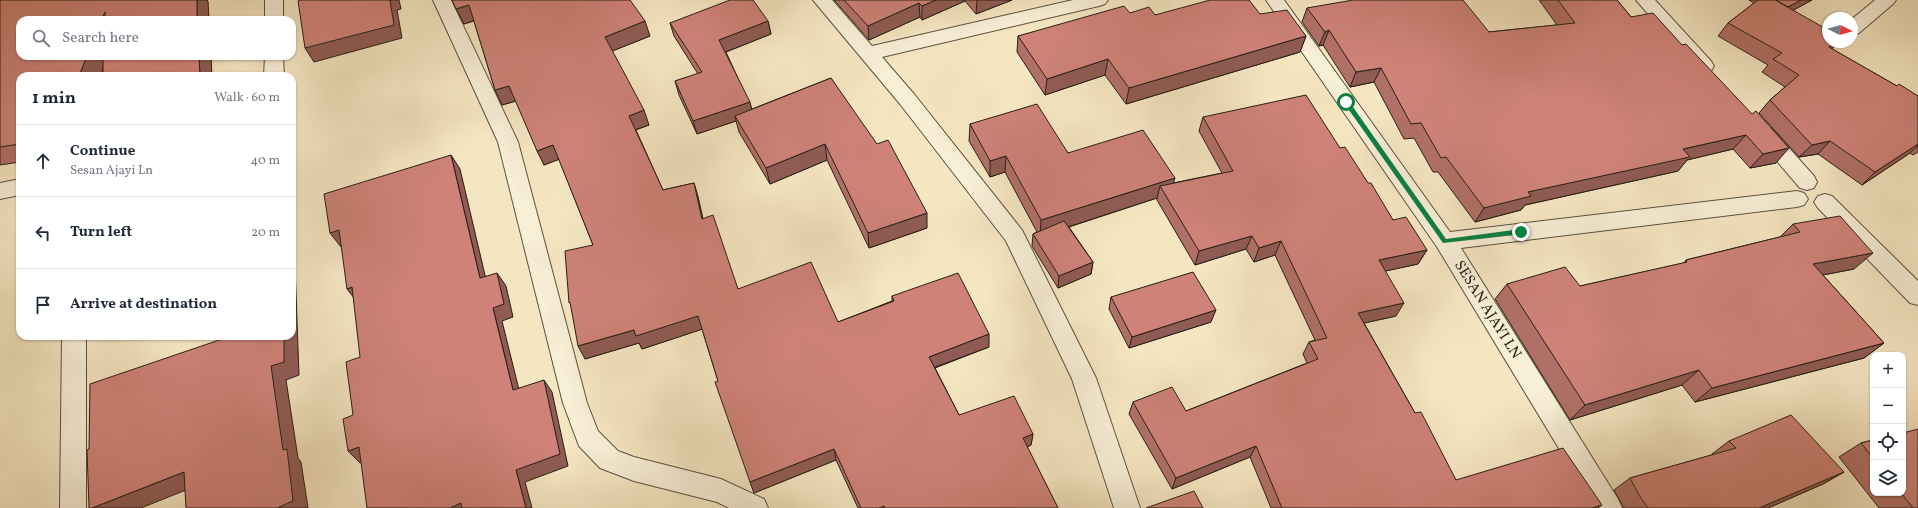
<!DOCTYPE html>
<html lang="en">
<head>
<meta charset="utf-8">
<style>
  :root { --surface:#fff; --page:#f2f2f3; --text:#1f2937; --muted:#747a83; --line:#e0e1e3 }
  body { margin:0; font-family:Vollkorn,serif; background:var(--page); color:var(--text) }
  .controls { position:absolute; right:12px; bottom:12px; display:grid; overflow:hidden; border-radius:8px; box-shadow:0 1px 3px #0004 }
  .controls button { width:36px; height:36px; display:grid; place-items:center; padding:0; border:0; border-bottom:1px solid var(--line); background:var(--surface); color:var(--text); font:20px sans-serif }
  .compass { position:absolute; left:1822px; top:12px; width:36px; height:36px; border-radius:50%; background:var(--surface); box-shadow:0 1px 3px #0004; rotate:95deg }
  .stop { position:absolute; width:12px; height:12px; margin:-9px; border:3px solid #0b8043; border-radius:50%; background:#fff }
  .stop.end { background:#0b8043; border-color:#fff; box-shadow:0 1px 4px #0008 }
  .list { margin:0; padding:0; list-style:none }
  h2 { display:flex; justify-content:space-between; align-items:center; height:52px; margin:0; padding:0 16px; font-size:17px }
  h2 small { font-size:13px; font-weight:400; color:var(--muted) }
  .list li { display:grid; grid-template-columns:26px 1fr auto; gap:12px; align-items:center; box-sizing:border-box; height:72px; padding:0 16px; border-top:1px solid var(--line) }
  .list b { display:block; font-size:15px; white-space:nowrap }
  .list p { margin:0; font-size:13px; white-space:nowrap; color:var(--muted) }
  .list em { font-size:13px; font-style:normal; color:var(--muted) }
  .icon { flex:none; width:22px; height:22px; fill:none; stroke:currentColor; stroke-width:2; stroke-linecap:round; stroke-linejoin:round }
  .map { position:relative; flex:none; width:1918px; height:508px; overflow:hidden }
  .search { position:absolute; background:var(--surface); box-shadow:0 1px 3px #0004; left:16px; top:16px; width:280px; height:44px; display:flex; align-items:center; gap:10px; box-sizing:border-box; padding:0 14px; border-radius:12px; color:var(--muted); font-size:15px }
  .panel { position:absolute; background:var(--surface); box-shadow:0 1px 3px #0004; left:16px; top:72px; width:280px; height:268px; border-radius:12px }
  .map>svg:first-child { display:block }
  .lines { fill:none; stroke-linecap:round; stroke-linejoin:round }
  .minor-casing { stroke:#5b5041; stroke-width:2 }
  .minor { fill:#f8efd7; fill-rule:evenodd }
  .wall { fill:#b17067; stroke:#281e16 }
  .shaded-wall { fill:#905b54; stroke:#281e16 }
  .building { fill:#ce8278; stroke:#281e16 }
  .route { fill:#0b8043 }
  .labels { text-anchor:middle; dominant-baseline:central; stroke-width:4; stroke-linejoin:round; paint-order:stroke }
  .street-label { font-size:15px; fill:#281e16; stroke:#f8efd7 }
</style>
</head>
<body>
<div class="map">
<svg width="1918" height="508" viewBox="0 0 1918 508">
  <rect width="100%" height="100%" fill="#f5e6c2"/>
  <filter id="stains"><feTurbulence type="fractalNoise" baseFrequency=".005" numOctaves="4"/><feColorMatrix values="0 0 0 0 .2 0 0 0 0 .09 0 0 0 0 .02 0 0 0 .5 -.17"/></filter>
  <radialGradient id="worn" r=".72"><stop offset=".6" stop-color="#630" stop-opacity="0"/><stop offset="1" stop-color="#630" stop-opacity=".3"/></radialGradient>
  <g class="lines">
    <defs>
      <path id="minor" d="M265 0H283V20H265Z
        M433 0H451L518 142 587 403 598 431 618 451 634 457 721 479 764 499 768 508H729L717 502 634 481 600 468 579 446 563 403 498 142Z
        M813 0H832L872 46 1073 0H1108L1105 4 1099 6 882 57 914 94 1022 230 1096 378 1140 508H1114L1072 379 1006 241 900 104Z
        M1266 0H1284L1450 232 1797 191 1804 193 1808 199 1804 205 1797 207 1461 248 1618 499 1622 508H1595L1437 247Z
        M1636 0H1655L1711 61 1714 66 1711 71 1704 73 1697 71Z
        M1875 0H1896L1893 4 1859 33 1852 35V19Z
        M265 56H283L284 76H264Z
        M1764 126 1771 128 1814 176 1817 182 1814 188 1807 190 1800 188 1757 138 1754 133 1757 128Z
        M20 179V195L0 199V183Z
        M1825 194 1832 196 1918 281V305L1910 303 1818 208 1814 202 1818 196Z
        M62 336H86V508H60Z"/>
    </defs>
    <use href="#minor" class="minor-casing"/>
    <use href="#minor" class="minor"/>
  </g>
  <path class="wall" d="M0 0H207L208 1 103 68 100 76H20V162L0 165Z
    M452 0 650 36 612 51 649 125 636 130 663 190 694 183 698 197 703 219 738 289 838 322 892 301V296L989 347 935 368 959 415 1033 434 1031 445 1027 447 1058 508H858L836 460 754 493 718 381 702 329 642 349 639 343 585 359 593 245 559 159 544 165 516 101 502 105 495 90 474 21 464 24Z
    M834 0H1012L976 14 965 1 922 20 920 17 869 40Z
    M1539 0H1617L1631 17 1776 163 1750 168 1733 149 1687 160 1678 171 1525 205 1521 210 1475 222 1438 172H1433L1414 138 1404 139 1374 82 1350 87 1323 45 1319 46 1302 22 1307 8 1489 32 1557 25Z
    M1749 0H1812L1793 10 1832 49 1897 86 1918 96V152L1913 155 1910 153 1862 185 1818 154 1799 157 1759 113 1770 100 1785 87 1762 72 1768 65 1718 36 1728 23 1754 3Z
    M1130 13 1155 15 1260 14 1306 36 1300 52 1126 104 1105 75 1045 95 1017 52 1018 36Z
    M768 21 771 34 726 52 752 109 831 78 927 228 869 248 827 160 770 184 739 132 736 121 697 134 679 95 675 81 698 74 674 36 670 23Z
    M1203 117 1340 148 1368 183 1393 220 1427 250 1418 264 1385 271 1396 316 1364 323 1415 413 1456 480 1598 508H1271L1250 457 1172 489 1129 414 1133 402 1186 411 1307 363 1303 354 1309 342 1315 340 1275 255 1254 262 1246 249 1195 265 1157 200V198L1069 227 1093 262 1091 274 1058 288 1032 246 1033 234 1037 232 1005 172 990 177 969 141 970 124 1173 183 1222 173 1199 131Z
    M1793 224 1854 269 1823 275 1884 343 1864 358 1695 402 1682 385 1570 420 1495 299 1507 284 1580 286 1684 263 1686 260 1780 237Z
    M1111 297 1211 322 1129 348 1109 309Z
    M1873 440V493H1903L1918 508H1879L1839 457 1861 443Z
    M1729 441 1844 472 1823 484 1768 508H1624L1614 490 1630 478 1712 455V454Z"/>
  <path class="shaded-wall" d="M197 0H207L208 1 209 20H197Z
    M390 0H399L401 9 397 10 402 38 314 62 305 48Z
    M936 0H965V1L922 20V6Z
    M977 0H1012L976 14Z
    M1801 0H1812L1779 18 1788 7Z
    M919 3 920 17 869 40 868 26Z
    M469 5 476 20 464 24 456 9Z
    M105 12 112 20H101Z
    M645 21 650 36 610 52 605 37Z
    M768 21 771 34 723 53 719 40Z
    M1329 30 1323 45 1319 46 1325 32Z
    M1306 36 1300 52 1126 104 1129 88Z
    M1837 42H1839L1830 51 1829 47Z
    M87 56H108L100 76H79Z
    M199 56H211L212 76H200Z
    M1108 59 1105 75 1045 95 1047 79Z
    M1381 68 1374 82 1350 87 1356 72Z
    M509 86 516 101 502 105 495 90Z
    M750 102 753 115 735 116 736 121 697 134 693 121Z
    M644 110 649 125 634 130 629 116Z
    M1746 135 1733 149 1687 160 1678 171 1525 205 1521 210 1475 222 1484 208 1528 192 1683 149Z
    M1830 141 1818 154 1799 157 1812 145Z
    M825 144 827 160 770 184 766 168Z
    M1918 144V146L1910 153 1862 185 1875 172Z
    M553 145 560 159 544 165 537 151Z
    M1789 148 1776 163 1750 168 1763 154Z
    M451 155 460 169 489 292 480 278Z
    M1006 156 1005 172 990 177V161Z
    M1175 178 1170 194 1160 186 1157 198 1040 236 1041 220Z
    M694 183 698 197 706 233 702 219Z
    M927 213V228L869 248 868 233Z
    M339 230 350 244 341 247 330 233Z
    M1252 236 1246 249 1195 265 1199 251Z
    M1281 241 1275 255 1254 262 1259 248Z
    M1427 250 1418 264 1372 274 1379 260Z
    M1873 253 1854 269 1796 280 1813 264Z
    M292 262 295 266 299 375 286 380 298 458 301 462 308 508H279L271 366 284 336H292Z
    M1093 262 1091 274 1058 288 1059 276Z
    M497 273 506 286 513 317 502 321 522 402 513 390 493 308Z
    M352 287 358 303 347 289Z
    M1404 303 1396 316 1351 326 1358 313Z
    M1216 310 1211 322 1129 348 1132 337Z
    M698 316 703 329 642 349 639 343 585 359 578 346 634 330Z
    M989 334V347L930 369 929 357Z
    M1884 343 1864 358 1695 402 1712 388Z
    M1699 370 1682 385 1570 420 1585 405Z
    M544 380 552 392 568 466 525 482 532 508H526L516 470Z
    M1033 434 1031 445 1021 449 1023 438Z
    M1256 446 1250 457 1172 489 1176 478Z
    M359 447 371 459 360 463 348 451Z
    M834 449 836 460 754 493 750 482Z
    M184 472 201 484 141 508H92Z
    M1844 472 1823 484 1768 508H1759Z
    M461 503 466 508H450Z
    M1602 505 1598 508H1592Z"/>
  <path class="building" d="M0 0H197V20H105V12L101 20H20V56H87L79 76H20V144L0 147Z
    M300 0H390L394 25 305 48 298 1Z
    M452 0H630L645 21 605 37 644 110 629 116 663 190 694 183 702 219 713 215 738 289 811 262 838 322 894 301 892 296 958 273 989 334 929 357 959 415 1014 396 1033 434 1023 438 1058 508H885L884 506 879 508H861L834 449 750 482 715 382 718 381 698 316 636 336 634 330 578 346 570 302 569 303 565 251 593 245 553 145 537 151 509 86 495 90 469 5 456 9Z
    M730 0H753L768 21 719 40 750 102 693 121 675 81 702 72 670 23Z
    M844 0H936L922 6 919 3 868 26Z
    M1210 0H1249L1260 14 1287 10 1306 36 1129 88 1108 59 1047 79 1018 36 1124 6 1130 13 1149 7 1155 15Z
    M1353 0H1463L1489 32 1575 23 1558 0H1617L1631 17 1653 13 1682 45 1686 44 1752 114 1756 111 1789 148 1763 154 1746 135 1683 149 1690 157 1528 192 1531 196 1484 208 1446 157 1441 158 1421 123 1411 124 1381 68 1356 72 1329 30 1325 32 1307 8Z
    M1758 0H1775L1828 30V42H1837L1829 47 1897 86 1899 84 1918 96V144L1875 172 1830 141 1812 145 1770 100 1799 75 1773 59 1782 53 1728 23Z
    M1776 0H1801L1788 7Z
    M103 56H199L200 76H103Z
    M831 78 877 144 888 140 927 213 868 233 825 144 766 168 735 116Z
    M1306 95 1340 148 1345 147 1368 183H1371L1393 220 1406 217 1427 250 1379 260 1404 303 1358 313 1415 413 1421 412 1456 480 1563 448 1602 505 1592 508H1282L1256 446 1176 478 1133 402 1172 387 1186 411 1318 359 1309 342 1327 338 1281 241 1259 248 1252 236 1199 251 1160 186 1233 171 1203 117Z
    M1037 104 1068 153 1143 130 1175 178 1041 220 1006 156 990 161 970 124Z
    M451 155 480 278 497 273 504 304 493 308 513 390 544 380 560 454 516 470 526 508H462L461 503 450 508H367L359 447 348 451 343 419 353 415 346 362 360 357 352 287 347 289 339 230 330 233 324 194Z
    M1840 216 1873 253 1813 264 1884 343 1712 388 1699 370 1585 405 1507 284 1565 267 1580 286 1687 262 1686 260 1800 232 1793 224Z
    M1064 221 1093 262 1059 276 1033 234Z
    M1193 272 1216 310 1132 337 1111 297Z
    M231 336H284V362L271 366 283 450 287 449 293 501 279 507V508H186L184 472 92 508H89L87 450 89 449 90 384Z
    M1791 415 1844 472 1759 508H1648L1639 495 1630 478 1736 448 1729 441Z
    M1918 429V508H1913L1901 493H1903V433Z
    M1873 440V458L1861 443Z
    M1194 491 1203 508H1146Z"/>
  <path class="route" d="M1344 100H1348L1446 239 1521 229 1524 230V234L1443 243 1344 103Z"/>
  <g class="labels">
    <g class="street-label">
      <text transform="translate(1487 310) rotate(58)">SESAN AJAYI LN</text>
    </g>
  </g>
  <rect width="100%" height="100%" filter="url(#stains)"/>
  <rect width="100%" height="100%" fill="url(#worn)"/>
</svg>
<div class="controls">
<button>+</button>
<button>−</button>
<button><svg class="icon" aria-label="locate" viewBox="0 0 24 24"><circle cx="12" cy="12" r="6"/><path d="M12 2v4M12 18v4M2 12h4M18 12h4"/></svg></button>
<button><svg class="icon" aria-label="layers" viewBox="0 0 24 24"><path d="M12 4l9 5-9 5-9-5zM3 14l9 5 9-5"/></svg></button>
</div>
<svg class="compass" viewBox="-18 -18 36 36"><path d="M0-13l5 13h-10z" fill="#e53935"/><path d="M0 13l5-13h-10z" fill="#747a83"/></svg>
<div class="stop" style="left:1346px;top:102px"></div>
<div class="stop end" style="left:1521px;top:232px"></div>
<div class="search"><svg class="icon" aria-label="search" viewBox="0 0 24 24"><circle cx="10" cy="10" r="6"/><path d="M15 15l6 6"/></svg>Search here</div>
<section class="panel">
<h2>1 min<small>Walk · 60 m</small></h2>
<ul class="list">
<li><svg class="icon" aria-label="ahead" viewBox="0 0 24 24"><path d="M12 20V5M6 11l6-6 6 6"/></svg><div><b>Continue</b><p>Sesan Ajayi Ln</p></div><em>40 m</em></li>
<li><svg class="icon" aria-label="left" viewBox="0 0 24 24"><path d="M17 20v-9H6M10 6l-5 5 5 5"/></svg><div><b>Turn left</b></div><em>20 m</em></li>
<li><svg class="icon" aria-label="arrive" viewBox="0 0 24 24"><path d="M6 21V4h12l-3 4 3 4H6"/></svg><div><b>Arrive at destination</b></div></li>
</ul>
</section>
</div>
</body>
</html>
